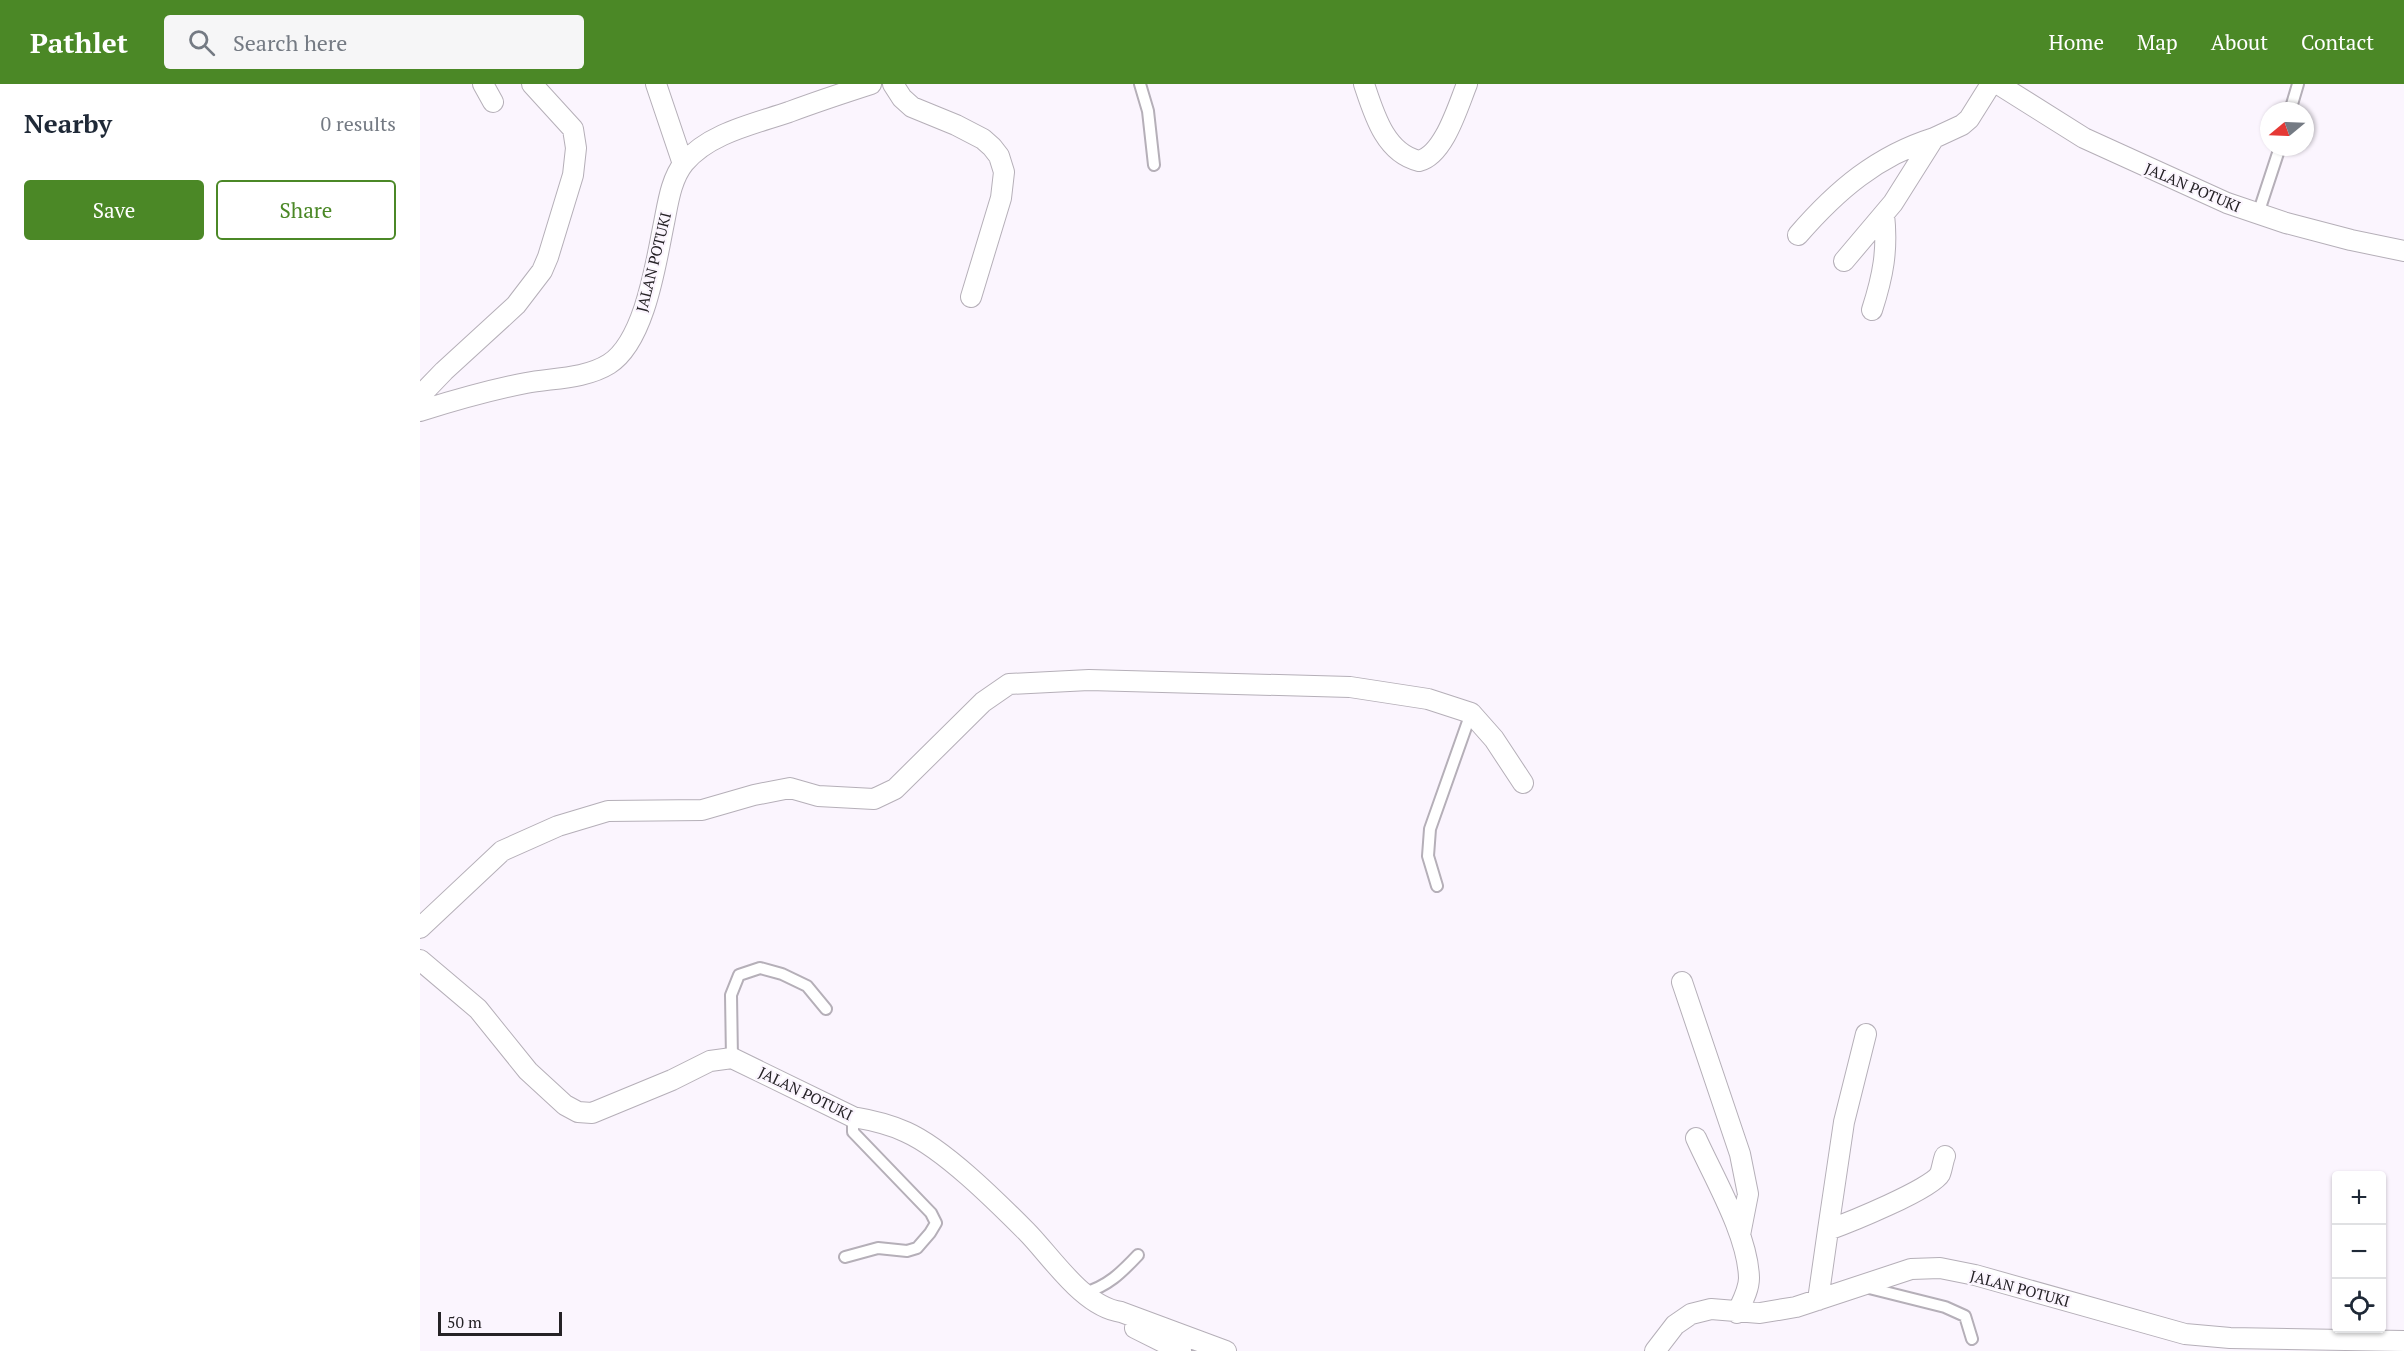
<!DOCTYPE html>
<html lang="en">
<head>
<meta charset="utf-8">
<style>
  :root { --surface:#fff; --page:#f6f6f7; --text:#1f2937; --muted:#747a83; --line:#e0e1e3; --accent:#4b8826 }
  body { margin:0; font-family:"PT Serif",serif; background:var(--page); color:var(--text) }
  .controls { position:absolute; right:18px; bottom:18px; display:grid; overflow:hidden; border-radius:6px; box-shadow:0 2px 4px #0004 }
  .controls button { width:54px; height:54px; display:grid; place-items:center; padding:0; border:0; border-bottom:2px solid var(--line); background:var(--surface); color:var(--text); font:30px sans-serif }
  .compass { position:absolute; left:1840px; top:18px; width:54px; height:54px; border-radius:50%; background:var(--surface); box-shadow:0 2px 4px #0004; rotate:251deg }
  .scale { position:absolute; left:18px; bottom:15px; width:124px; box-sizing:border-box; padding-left:6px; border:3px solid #252226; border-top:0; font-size:16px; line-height:21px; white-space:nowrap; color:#252226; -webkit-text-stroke:4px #fbf5fe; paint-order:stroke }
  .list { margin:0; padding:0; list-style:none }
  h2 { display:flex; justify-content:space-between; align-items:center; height:78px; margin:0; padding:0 24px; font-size:26px }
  h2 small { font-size:20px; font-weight:400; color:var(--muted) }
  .actions { display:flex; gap:12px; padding:18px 24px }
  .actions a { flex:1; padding:14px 0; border:2px solid var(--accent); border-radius:6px; text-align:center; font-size:21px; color:var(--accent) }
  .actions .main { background:var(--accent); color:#fff }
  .icon { flex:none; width:33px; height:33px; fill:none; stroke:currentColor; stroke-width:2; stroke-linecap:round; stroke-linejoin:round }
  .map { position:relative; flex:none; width:1984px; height:1267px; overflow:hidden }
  header { display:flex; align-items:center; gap:36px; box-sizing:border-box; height:84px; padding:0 30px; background:var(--accent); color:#fff }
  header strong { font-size:28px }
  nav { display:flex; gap:33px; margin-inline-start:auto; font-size:21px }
  .search { width:420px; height:54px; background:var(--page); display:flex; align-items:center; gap:15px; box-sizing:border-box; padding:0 21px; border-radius:6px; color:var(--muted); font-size:22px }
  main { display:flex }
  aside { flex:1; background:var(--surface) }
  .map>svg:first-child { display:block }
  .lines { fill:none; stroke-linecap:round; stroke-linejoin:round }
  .service-casing { stroke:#b5afb8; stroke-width:14 }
  .minor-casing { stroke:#b5afb8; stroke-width:22 }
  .service { stroke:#fff; stroke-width:10 }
  .minor { stroke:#fff; stroke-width:20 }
  .labels { text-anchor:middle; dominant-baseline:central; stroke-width:4.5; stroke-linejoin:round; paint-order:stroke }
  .street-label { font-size:15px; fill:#252226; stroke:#fbf5fe }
</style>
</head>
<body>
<header>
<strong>Pathlet</strong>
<div class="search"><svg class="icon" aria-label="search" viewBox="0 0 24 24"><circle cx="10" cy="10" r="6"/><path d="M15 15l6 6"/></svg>Search here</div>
<nav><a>Home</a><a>Map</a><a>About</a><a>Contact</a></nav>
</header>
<main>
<aside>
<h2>Nearby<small>0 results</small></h2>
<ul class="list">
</ul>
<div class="actions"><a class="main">Save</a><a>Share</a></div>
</aside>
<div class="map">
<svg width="1984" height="1267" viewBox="0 0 1984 1267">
  <rect width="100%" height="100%" fill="#fbf5fe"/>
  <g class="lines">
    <defs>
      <path id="service" d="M720 0 728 27 734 81
        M1870 27 1878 0
        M1838 130 1860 63
        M1017 802 1008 772 1010 745 1051 629
        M312 974 311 911 319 891 340 884 362 890 387 902 406 925
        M425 1173 458 1164 487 1167 497 1164 510 1149 516 1139 511 1129 433 1048V1033
        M1445 1203 1525 1223 1545 1232 1552 1255
        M664 1209C688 1202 701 1189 718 1171"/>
      <path id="minor" d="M63 0 73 18
        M236 0 263 80
        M473 0 482 14 492 23 536 41 563 55 572 63 579 72 584 88 581 114 551 213
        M944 0C954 30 965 69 999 77 1024 71 1038 22 1047 0
        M1578 0 1664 54 1807 119 1866 139 1931 156 1984 167
        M1378 151C1417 106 1457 72 1514 54
        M1424 177 1473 119 1514 54 1542 41 1549 35 1571 0
        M1452 226C1463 192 1468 166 1464 130
        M0 312 24 287 96 221 122 187 128 173 153 91 156 64 153 45 112 0
        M0 327C35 316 70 306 106 299 132 294 165 295 189 280 225 257 236 178 244 139 248 119 251 95 264 79 289 49 334 40 369 28 396 18 423 9 451 0
        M0 844 82 767 138 742 188 727 282 726 334 711 370 704 398 712 454 715 475 705 563 618 589 600 669 596 930 603 1008 615 1051 629 1074 655 1103 699
        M0 876 58 925 108 987 145 1021 158 1028 172 1029 252 996 290 977 312 974 433 1033C451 1036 469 1040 486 1048 524 1065 575 1116 606 1147 631 1172 663 1223 701 1228L806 1267
        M1262 898 1320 1070 1328 1110 1320 1151
        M1276 1054C1294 1094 1328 1151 1329 1194 1329 1206 1322 1218 1317 1229
        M1408 1146 1424 1038 1446 950
        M1398 1216 1408 1146C1428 1139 1512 1105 1520 1090 1522 1085 1523 1077 1525 1072
        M715 1244 761 1267
        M1235 1267 1255 1241 1271 1230 1291 1225 1340 1229 1376 1223 1491 1185 1520 1184 1555 1191 1765 1250 1810 1254 1984 1257"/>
    </defs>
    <use href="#service" class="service-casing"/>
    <use href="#minor" class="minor-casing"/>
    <use href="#service" class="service"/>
    <use href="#minor" class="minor"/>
  </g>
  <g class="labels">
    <g class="street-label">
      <text transform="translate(1773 103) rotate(23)">JALAN POTUKI</text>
      <text transform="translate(233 178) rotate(-76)">JALAN POTUKI</text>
      <text transform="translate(386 1009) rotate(26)">JALAN POTUKI</text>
      <text transform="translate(1600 1204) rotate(15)">JALAN POTUKI</text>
    </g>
  </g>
</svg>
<div class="controls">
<button>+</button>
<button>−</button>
<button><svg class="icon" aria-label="locate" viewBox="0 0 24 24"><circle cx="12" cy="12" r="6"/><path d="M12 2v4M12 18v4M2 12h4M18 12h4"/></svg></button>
</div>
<svg class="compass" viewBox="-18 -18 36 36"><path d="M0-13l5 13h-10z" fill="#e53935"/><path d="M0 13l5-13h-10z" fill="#747a83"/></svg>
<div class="scale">50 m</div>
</div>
</main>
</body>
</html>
